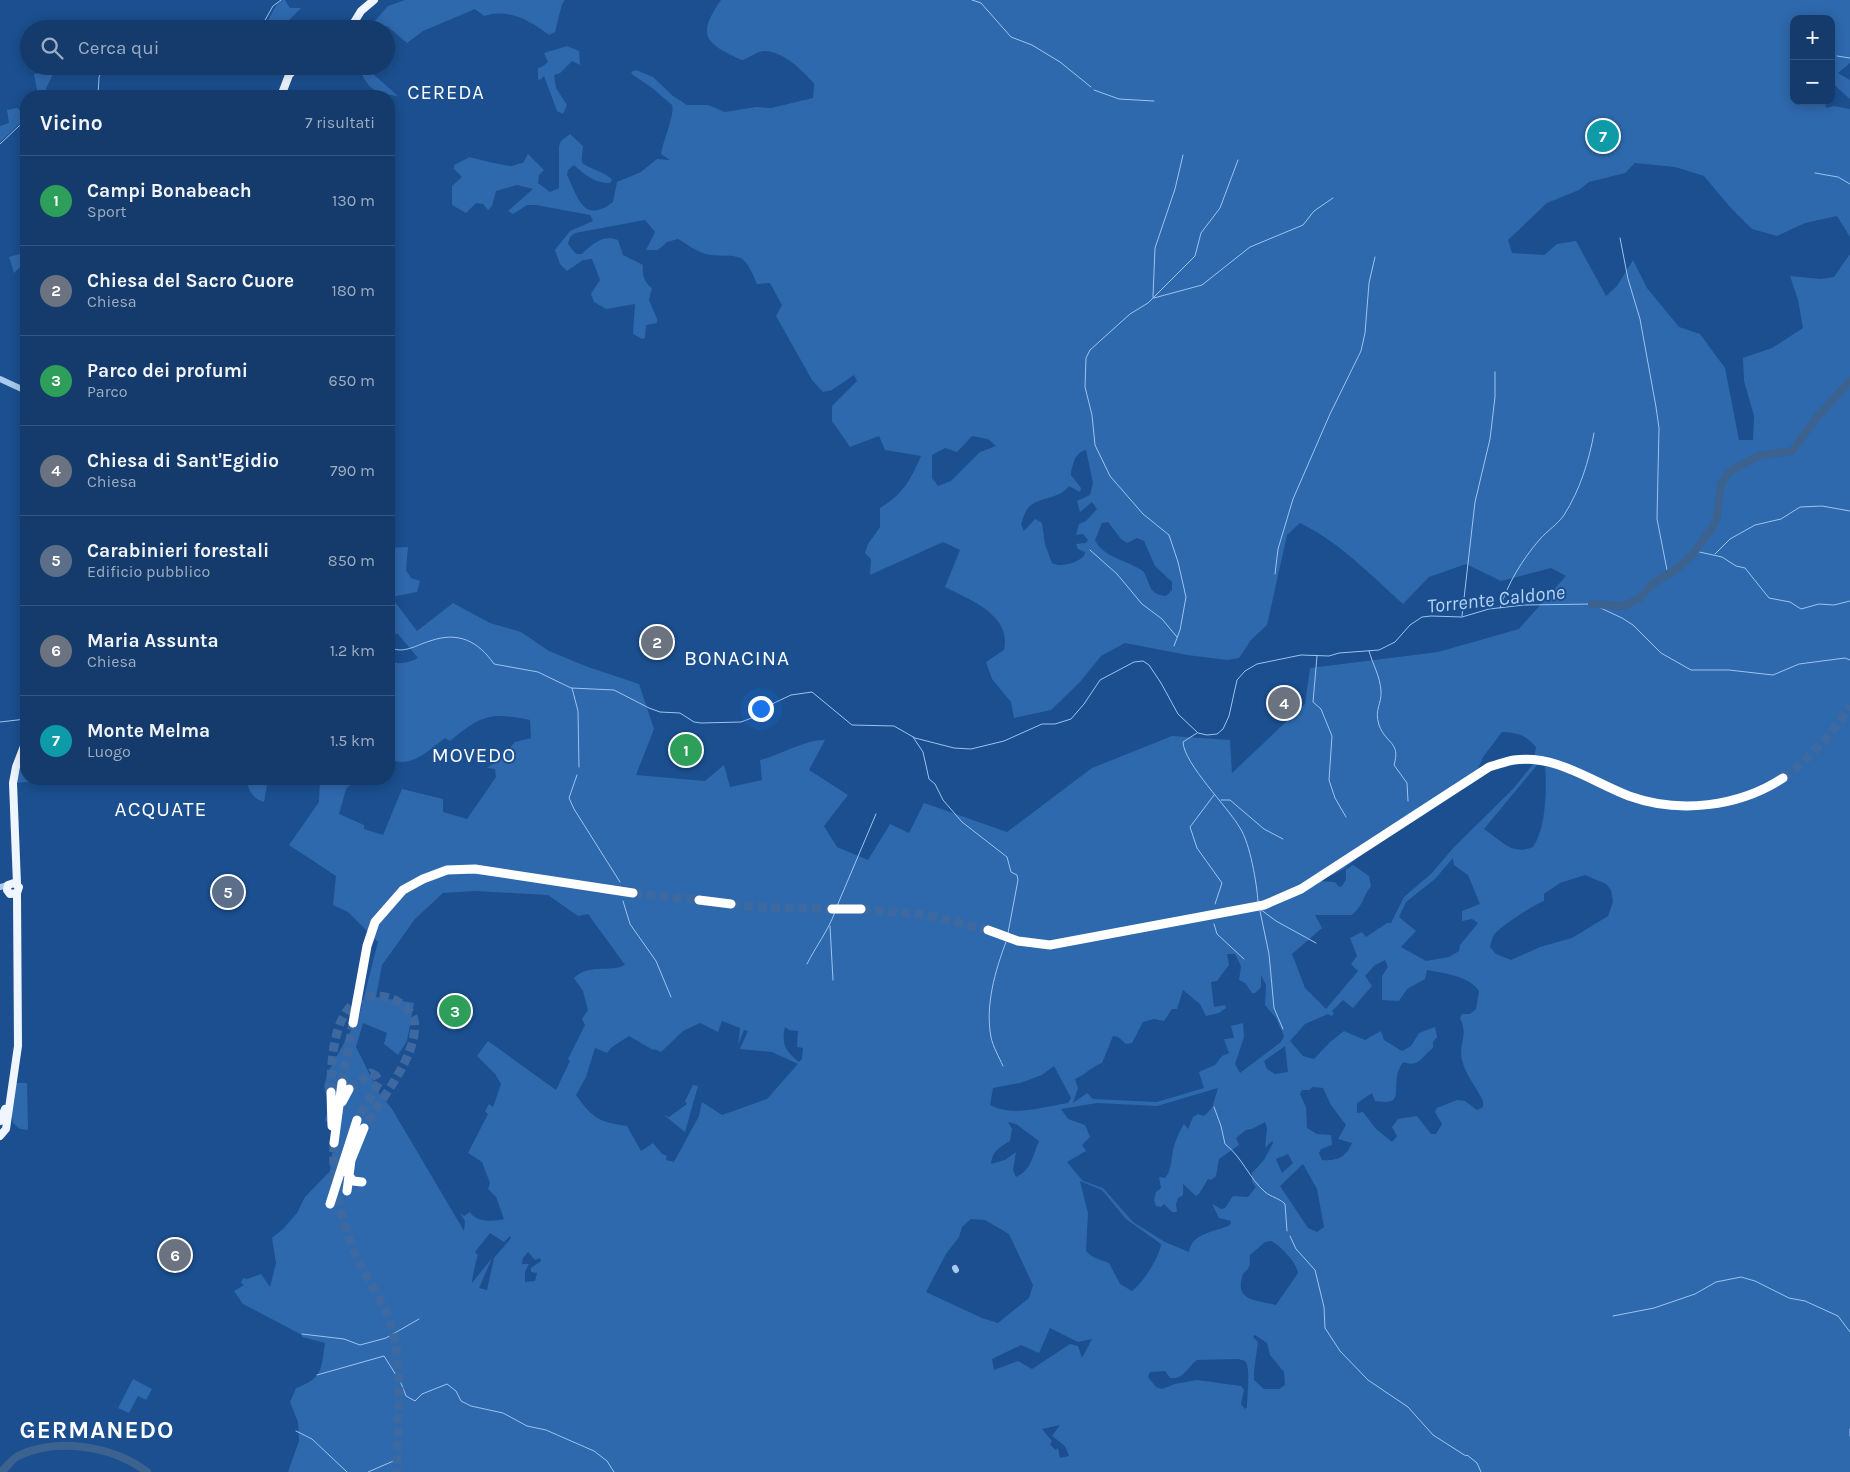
<!DOCTYPE html>
<html lang="it">
<head>
<meta charset="utf-8">
<style>
  :root { --surface:#143b6b; --page:#1d4271; --text:#f1f3f6; --muted:#9dadc1; --line:#33557e; --accent:#ffd166 }
  body { margin:0; font-family:Karla,sans-serif; background:var(--page); color:var(--text) }
  .controls { position:absolute; right:15px; top:15px; display:grid; overflow:hidden; border-radius:10px; box-shadow:0 2px 12px #0003 }
  .controls button { width:45px; height:45px; display:grid; place-items:center; padding:0; border:0; border-bottom:1px solid var(--line); background:var(--surface); color:var(--text); font:25px sans-serif }
  .you { position:absolute; left:760px; top:708px; width:18px; height:18px; margin:-12px; border:4px solid #fff; border-radius:50%; background:#1a73e8; box-shadow:0 0 0 8px #1a73e833 }
  .badge { display:grid; place-items:center; width:32px; height:32px; border-radius:50%; background:var(--accent); color:#fff; font-size:16px; font-weight:700 }
  .pin { position:absolute; translate:-50% -50%; border:2px solid #fff; box-shadow:0 1px 5px #0006 }
  .list { margin:0; padding:0; list-style:none }
  h2 { display:flex; justify-content:space-between; align-items:center; height:65px; margin:0; padding:0 20px; font-size:21px }
  h2 small { font-size:16px; font-weight:400; color:var(--muted) }
  .list li { display:grid; grid-template-columns:32px 1fr auto; gap:15px; align-items:center; box-sizing:border-box; height:90px; padding:0 20px; border-top:1px solid var(--line) }
  .list b { display:block; font-size:19px; white-space:nowrap }
  .list p { margin:0; font-size:16px; white-space:nowrap; color:var(--muted) }
  .list em { font-size:16px; font-style:normal; color:var(--muted) }
  .icon { flex:none; width:28px; height:28px; fill:none; stroke:currentColor; stroke-width:2; stroke-linecap:round; stroke-linejoin:round }
  .map { position:relative; flex:none; width:1850px; height:1472px; overflow:hidden }
  .search { position:absolute; background:var(--surface); box-shadow:0 2px 12px #0003; left:20px; top:20px; width:375px; height:55px; display:flex; align-items:center; gap:12px; box-sizing:border-box; padding:0 18px; border-radius:28px; color:var(--muted); font-size:19px }
  .panel { position:absolute; background:var(--surface); box-shadow:0 2px 12px #0003; left:20px; top:90px; width:375px; height:695px; border-radius:20px }
  .map>svg:first-child { display:block }
  .green { fill:#2e69ad; fill-rule:evenodd }
  .lines { fill:none; stroke-linecap:round; stroke-linejoin:round }
  .stream { stroke:#9cc4f0; stroke-width:1 }
  .river { stroke:#3c6290; stroke-width:8 }
  .highway-tunnel { stroke:#3d69a0; stroke-width:9; stroke-dasharray:9 4.5; stroke-linecap:butt }
  .minor { stroke:#a9c9ee; stroke-width:6 }
  .major { stroke:#f0f6ff; stroke-width:8 }
  .highway { stroke:#fff; stroke-width:9 }
  .labels { text-anchor:middle; dominant-baseline:central; stroke-width:4; stroke-linejoin:round; paint-order:stroke }
  .neighbourhood-label { font-size:20px; letter-spacing:1px; fill:#fff; stroke:#1b4f8f }
  .water-label { font-size:20px; font-style:italic; fill:#b5d3f5; stroke:#1b4f8f }
  .quarter-label { font-size:21px; letter-spacing:1px; fill:#fff; stroke:#1b4f8f }
  .district-label { font-size:24px; font-weight:bold; letter-spacing:1px; fill:#fff; stroke:#1b4f8f }
</style>
</head>
<body>
<div class="map">
<svg width="1850" height="1472" viewBox="0 0 1850 1472">
  <rect width="100%" height="100%" fill="#1b4f8f"/>
  <path class="green" d="M282 0H285L290 8H301L281 28 267 22 277 4Z
    M405 0H565L562 4 555 32 549 35C530 20 508 8 484 16L475 9 423 31 407 43 387 26 379 29H357L375 21 388 6Z
    M721 0H1850V63L1838 73 1850 80V99L1831 82V19H1794V101H1824L1826 108 1834 106 1850 109V237L1837 216 1805 223 1777 236 1752 229 1730 207 1704 176 1675 167 1635 163 1625 173 1589 182 1579 190 1547 203 1508 240 1512 253 1544 255 1557 244 1576 241 1606 296 1617 286 1633 260 1647 288 1679 327 1700 334 1725 368 1739 440H1753L1754 416 1744 381 1743 358 1772 348 1803 328 1798 300 1790 276 1821 279 1834 277 1850 254V1472H288L299 1441 298 1422 290 1402 296 1388C323 1378 321 1370 325 1343L302 1337V1335L243 1304 234 1291 244 1285 241 1283 243 1278 247 1279 261 1274 270 1287 276 1263 272 1238 283 1229 297 1213 305 1197 330 1171 335 1131 325 1120 329 1106 324 1086 328 1072 359 1016 378 942 348 912 333 905 336 876 289 845 319 802 320 779H356L346 789 339 814 364 825V829L383 835 402 789 443 799V812L467 819 496 777 495 769 487 768 497 761 515 742 531 738 530 720C491 712 481 715 450 741L445 738C427 751 412 769 389 759V661C401 665 407 663 418 658L398 634 389 632V548L408 547 406 570 411 578 420 581 417 592 391 597 417 631 453 603 490 623 521 632 549 651 588 667 639 684 654 729 636 775 705 781 724 765 730 787 762 780 760 760C780 755 807 739 825 740L809 770 848 795 824 826 837 847 868 860 890 824 909 833 924 803 1007 832 1092 768 1172 736 1230 740 1232 773 1305 704 1310 668 1438 652 1519 629 1566 576 1551 568 1501 581 1466 564 1429 577 1403 604C1371 575 1339 542 1300 523L1287 535 1267 625 1251 640 1239 658 1227 660 1187 655 1125 643 1101 656 1080 682 1051 710 1014 718 1011 702 992 679 986 662 1004 650C1012 615 970 600 945 587L960 550 943 542 870 575 871 559 865 553 868 544 880 527V508C903 494 910 481 921 456L885 450 879 436 850 447 832 421V406L857 381 854 375 832 390 823 392 812 380 776 316 782 305 770 283 757 284C742 246 738 260 706 254 697 252 687 244 678 239L667 242 658 250H646L655 232 645 220 575 233 570 237 568 244 576 254H582C592 244 603 234 618 240L623 255 643 265C642 275 644 282 652 288L649 300 657 319V323L646 325 645 338 642 339 633 334 635 304 606 309 594 302 591 294 600 280 592 259 583 260 567 271 560 264 555 250 570 231 593 221 590 215 536 205H527L513 214 508 211 533 189 517 185 496 191 492 206 488 210 483 204 476 203 466 213 452 205V186L462 177 454 169V165L470 157C475 159 506 166 511 166 515 166 518 163 523 163L528 154 544 170 539 175 538 183 550 192 559 188V146L561 141 570 134 583 146C583 151 581 158 582 162 583 167 607 172 612 180L610 183C594 183 585 175 574 165L568 170 567 175C578 197 583 225 613 202L617 182 641 172 657 159 670 160 661 154C663 141 675 115 672 105L651 87 633 75 631 72 636 70 653 77 673 96 687 105H708L725 112 756 107 771 108 813 98 814 84C804 71 781 50 764 51 755 52 750 58 742 60 705 43 696 36 721 0ZM972 436 988 439 996 446 980 452 951 481 938 486 932 478V455L945 448 957 452ZM1086 450 1093 483 1090 495 1077 501 1080 512 1092 502 1097 509 1086 521 1079 524 1076 535 1083 534 1088 540 1086 543 1076 544 1078 549 1085 552 1084 556C1077 563 1061 568 1052 563L1045 544 1042 523 1035 519 1024 531 1021 524C1023 519 1025 510 1030 506 1042 496 1058 500 1069 486L1080 492 1081 488 1071 475C1072 465 1075 452 1086 450ZM1108 522 1121 539 1127 543 1137 538 1144 541 1155 566 1172 582V590L1166 596C1147 594 1151 583 1143 571 1129 561 1102 557 1095 540L1102 523ZM1502 732C1518 733 1526 735 1536 747L1533 764 1513 789 1454 847 1432 873 1404 897 1391 923H1387L1366 937 1362 932 1350 938 1357 956 1351 964 1358 971 1326 1009 1305 988 1292 954 1322 928 1315 915H1352C1363 906 1363 896 1371 886L1369 876 1353 865 1346 869V880L1342 886 1339 887 1335 882 1320 881 1344 869 1363 853 1449 796 1454 784 1478 769 1483 757ZM1537 765 1545 766C1547 789 1546 828 1533 847 1511 856 1501 840 1484 829ZM1453 858 1454 865 1468 875 1480 904 1462 911V921L1472 919 1478 923 1460 945 1459 951 1449 957 1426 961 1401 947 1416 931 1399 917 1406 902 1435 879ZM1585 875 1606 884 1611 890 1613 902 1608 916 1572 938 1540 947 1511 960 1496 954 1490 947C1491 943 1492 938 1494 935 1499 927 1535 904 1544 901V894L1560 883ZM475 891 548 895 578 916 588 914 625 965C609 973 589 963 574 978L583 991 588 1010 582 1019 585 1025 568 1059 570 1061 556 1090 488 1041 477 1056 495 1074 501 1084 493 1107 489 1104 485 1111 488 1114 468 1153 482 1162 490 1183 488 1189 496 1197 504 1219C493 1222 475 1222 470 1212L464 1216 460 1213 465 1221 464 1231 392 1109 379 1093 356 1047 363 1023 387 1033 384 1044 398 1055 407 1041 414 1003 376 997 382 965 415 919 443 893ZM1227 954H1235L1241 966 1239 980 1245 983 1252 993H1255L1261 987V975L1266 985 1265 1005 1276 1018 1284 1036 1281 1042 1240 1073 1235 1064 1244 1037 1243 1023 1231 1026 1234 1038 1224 1039 1229 1053 1222 1056 1215 1065 1199 1072 1204 1088 1157 1102 1093 1099 1087 1093 1073 1103 1078 1088 1075 1079C1085 1075 1091 1067 1102 1063L1113 1036 1118 1037 1126 1044 1132 1043 1143 1022 1154 1019 1164 1021 1172 1009H1177L1183 990 1200 1004 1206 1016 1219 1013 1226 1008 1225 1005 1214 1007 1211 982 1217 981 1229 965ZM1385 960 1388 967 1382 976V1000L1399 1001 1407 989 1425 979 1427 970C1444 973 1469 976 1479 991L1476 1009 1470 1014H1462L1460 1018C1469 1037 1458 1043 1462 1060 1465 1074 1477 1088 1483 1101V1107L1477 1110 1465 1101 1457 1100 1437 1108 1435 1112 1442 1124 1436 1134H1431L1417 1116 1398 1119 1392 1127 1397 1136 1392 1142 1376 1129 1363 1112 1357 1113V1103L1372 1093 1375 1101C1402 1105 1394 1095 1397 1077 1397 1072 1400 1067 1403 1062 1419 1068 1421 1057 1433 1048V1042L1437 1037 1435 1027 1419 1033 1411 1046 1402 1051 1384 1040 1381 1031 1365 1040 1344 1031 1330 1042 1314 1059 1303 1056 1290 1041 1305 1024 1328 1014 1331 1016 1334 1014 1332 1011 1343 1000 1353 1008 1372 986 1365 976 1375 965ZM722 1021 740 1028 738 1045 744 1030 748 1031 740 1049 772 1052 798 1064 767 1099 722 1115 702 1102 699 1116 674 1162 666 1160 667 1156 662 1154 653 1143 641 1151 627 1126C599 1122 592 1118 576 1095L586 1077 595 1048 607 1053 612 1047 629 1036 653 1050 654 1049 661 1052 683 1031 700 1023 718 1032ZM785 1027 789 1030 798 1031 797 1047 803 1048 802 1059 799 1062C786 1052 781 1044 785 1027ZM1285 1046 1288 1072 1275 1074 1267 1069 1264 1061ZM1054 1066 1071 1098 1068 1103C1043 1107 1013 1117 990 1105L993 1088 1020 1083 1042 1075ZM1313 1087 1323 1088 1331 1105 1346 1125 1338 1139 1352 1143C1346 1158 1337 1161 1322 1160L1319 1153 1321 1149 1332 1145 1331 1135 1317 1134 1307 1128 1306 1107 1300 1094 1302 1090H1309ZM1218 1088 1212 1108 1204 1116 1198 1114 1193 1117 1188 1129 1184 1124C1180 1130 1176 1140 1174 1146 1171 1156 1172 1171 1165 1178L1159 1177 1161 1188 1156 1192 1154 1200 1156 1206 1161 1207 1164 1204 1172 1212H1177L1176 1204 1178 1198 1183 1195V1184L1196 1196 1199 1194 1208 1179 1211 1180 1216 1176 1219 1159 1239 1145 1236 1138 1246 1130 1252 1129 1265 1122 1267 1128 1265 1148 1272 1141 1273 1143 1264 1160 1252 1173V1182L1256 1187 1248 1197 1233 1196 1225 1208 1221 1209 1212 1204 1219 1218 1231 1221 1230 1225C1216 1232 1192 1232 1189 1252L1165 1242 1133 1222 1103 1188 1083 1181 1067 1162 1086 1151 1082 1145 1090 1137 1085 1125 1068 1119 1061 1109 1097 1103 1157 1106ZM1008 1122 1016 1124 1039 1141C1033 1155 1031 1171 1016 1177L1013 1170 1016 1152 1005 1160 991 1164C992 1151 1000 1147 1010 1141L1012 1129ZM1288 1154 1293 1163 1282 1173 1276 1159ZM1303 1164 1317 1189 1324 1227 1317 1232 1308 1228 1280 1186ZM1080 1181 1102 1190 1126 1219 1161 1244C1160 1256 1143 1283 1132 1291L1120 1284 1109 1263 1093 1257 1086 1251 1088 1213ZM971 1219 985 1220 1009 1234 1033 1285 1029 1298 998 1323 982 1318 926 1292 946 1254 959 1237 962 1227ZM490 1233 504 1242 510 1236 511 1238 494 1258 487 1290 479 1288 492 1258 472 1283C472 1279 476 1260 478 1255L475 1252ZM1271 1241C1280 1245 1297 1263 1298 1273L1276 1305C1258 1300 1235 1302 1242 1277 1243 1272 1247 1271 1249 1267 1251 1264 1249 1259 1250 1255L1265 1242ZM528 1252 535 1260 540 1258 541 1261 531 1268V1272L537 1273 535 1281 525 1282V1272L529 1264H522L523 1258ZM1050 1328 1078 1342 1092 1339 1082 1358 1078 1346 1070 1344 1032 1369 1018 1361 994 1370 992 1359 1021 1345 1039 1353ZM1255 1335 1267 1343 1270 1355 1284 1372 1285 1385 1279 1389H1264L1254 1380C1253 1371 1257 1352 1258 1342L1253 1337ZM1237 1359C1238 1359 1243 1360 1245 1361 1251 1366 1247 1399 1247 1407L1245 1409 1241 1404 1244 1390 1241 1386 1197 1380 1175 1384 1162 1389 1156 1387 1148 1377 1150 1372 1165 1371 1170 1378C1184 1380 1188 1366 1197 1360ZM1060 1425 1052 1436 1065 1446 1069 1456 1060 1458 1058 1448 1055 1450 1050 1444 1052 1441 1042 1429Z
    M567 46 579 51 580 65 572 61 560 73 554 75 556 88 567 105 563 114 557 111 544 76 540 80 538 79V68L542 67 548 62 544 53Z
    M358 66H364L398 96C373 93 368 89 358 66Z
    M40 73 53 74 43 95H38L34 74Z
    M17 108 26 115V122L18 125 0 142V126L9 123 7 110Z
    M26 252V261L14 273 9 257Z
    M677 738 698 743 694 761 674 757Z
    M26 753V779L48 780 16 783Z
    M246 779H268L264 802C252 798 249 791 246 779Z
    M468 995 455 1031 448 1029C442 1019 448 1006 451 996L460 1001Z
    M16 1083H27L28 1130 20 1129 13 1123 11 1110Z
    M693 1085 698 1086 685 1132 664 1115 669 1117 687 1104 685 1101Z
    M133 1379 152 1389 146 1400 138 1396 129 1413 118 1408Z"/>
  <g class="lines">
    <path class="stream" d="M972 0 981 3 1011 37 1032 45 1060 62 1091 87
      M260 29 273 6 281 0
      M1837 56 1850 58
      M177 66C188 72 196 72 207 66
      M1094 90 1119 99 1154 101
      M98 96 99 77 104 66
      M0 144 19 126 26 123
      M1815 173 1838 177 1850 184
      M1620 238 1628 279 1640 319 1656 407 1659 428 1657 519 1668 575
      M1153 297 1155 248 1175 189 1183 155
      M1154 298 1202 285 1250 247 1303 225 1314 211 1333 198
      M1090 550 1117 574 1142 604 1162 619 1177 637
      M1695 551 1722 557 1736 566 1745 568 1769 598 1790 602 1801 609 1819 604 1834 605 1850 601
      M1715 554 1730 539 1755 525 1781 519 1800 507 1822 506 1850 511
      M1275 574 1278 549 1293 499 1330 414 1361 351 1365 333 1369 283 1375 257
      M1500 608C1508 583 1522 560 1540 539 1547 531 1558 524 1564 515 1580 490 1589 461 1594 433
      M1462 616 1475 502 1490 439 1495 397V372
      M1174 646 1180 630 1186 597 1178 562 1169 535 1143 514 1110 476 1095 445 1092 415 1085 387 1086 358 1090 350 1130 314 1148 303 1195 256 1201 233 1220 208 1238 160
      M389 647C403 655 416 645 430 641 458 631 478 641 494 664L538 672 571 688 614 690 649 708 660 712 680 713 694 722 701 723 741 722 757 716 774 703 791 695 812 692 852 725 894 726 915 738 954 748 971 749 1004 741 1042 724H1055L1071 719 1084 704 1100 680 1134 662 1143 661 1149 665 1161 683 1178 714 1198 733 1207 735 1217 734 1223 729 1229 716 1237 680 1245 671 1257 664 1301 655 1329 656 1339 653 1379 650 1395 642 1410 625 1422 617 1431 616 1462 617 1489 609 1524 605 1592 604 1622 618 1633 625 1661 653 1691 670H1729L1773 675 1799 664 1845 658 1850 660
      M1369 651C1373 665 1380 676 1381 691 1382 704 1374 709 1379 725 1386 744 1401 742 1394 765L1407 783 1408 801
      M1317 656 1313 702 1321 709 1332 736 1329 780 1335 798 1346 817
      M572 688 578 711 579 767
      M0 722 26 719
      M1197 733 1183 742C1184 764 1228 807 1240 828 1250 843 1257 884 1258 902
      M913 737 923 752 929 779 935 784 943 800 962 822 1007 857 1011 872 1017 875 1018 880 1008 933
      M577 775 569 798 574 809 620 882
      M1214 795 1190 827 1197 848 1222 883 1215 904
      M1221 800H1230L1264 829 1283 839
      M623 901 630 924 656 961 671 997
      M837 906 876 814
      M1260 909 1276 921 1316 943
      M1260 911 1269 954 1274 1008 1283 1029
      M1214 924 1217 934 1244 959
      M830 926 833 980
      M807 964C816 946 828 931 835 912
      M1003 1066C999 1057 993 1047 991 1037 985 1006 995 971 1006 942
      M1214 1107 1221 1126 1225 1144C1242 1157 1249 1178 1265 1192 1271 1197 1279 1198 1285 1204L1287 1231
      M1290 1236 1296 1249 1315 1270 1324 1307 1325 1328 1340 1351 1368 1380 1408 1407 1433 1435 1466 1456 1467 1455 1477 1463 1481 1472
      M1613 1316 1654 1308 1695 1294 1716 1282 1741 1277 1755 1281 1789 1298 1805 1301 1838 1316 1850 1332
      M302 1334 344 1339 360 1345 386 1338 419 1319
      M317 1375 384 1356 401 1383 406 1396 415 1401 422 1394 447 1384 456 1391 461 1401 471 1406 503 1413 527 1426 546 1430 594 1451 607 1461 614 1472
      M1850 1429V1436
      M296 1431 312 1439 347 1472
      M368 1472 398 1459"/>
    <path class="river" d="M1592 604 1624 606 1640 598 1652 584 1679 567 1692 555 1712 528 1717 518 1721 484 1729 472 1758 456 1792 451 1817 417 1850 381
      M1 1472C7 1467 12 1459 18 1456 57 1437 113 1446 147 1472"/>
    <path class="highway-tunnel" d="M1783 778C1810 758 1832 734 1850 706
      M633 893 699 900
      M731 904 755 907 832 909
      M861 909 927 915 988 930
      M342 1083 353 1023
      M349 1089 371 1073 376 1076 379 1082 357 1120
      M331 1092C331 1058 333 987 385 997 397 999 409 1007 414 1019 420 1054 381 1098 364 1128
      M334 1143C332 1186 342 1226 360 1264 370 1284 384 1303 391 1325 404 1363 397 1430 397 1472"/>
    <path class="minor" d="M0 379 26 391
      M0 887 8 885
      M955 1268 956 1270"/>
    <path class="major" d="M350 29 361 11 374 0
      M281 96 289 75 298 66
      M17 884 13 783 16 767 26 741
      M0 1121 5 1109
      M0 1136 6 1129 18 1046 17 893 19 887 14 883 8 885 7 890 10 894 17 893"/>
    <path class="highway" d="M699 900 731 904
      M832 909H861
      M988 930 1018 941 1050 945 1264 905 1301 889 1489 767C1497 765 1506 761 1514 760 1556 754 1592 782 1629 796 1679 814 1739 807 1783 778
      M353 1023 367 946 375 922 403 890 423 879 447 870 475 869 633 893
      M331 1092 332 1126
      M342 1102 349 1089
      M334 1143 342 1083
      M348 1174 353 1181 362 1182
      M347 1191 351 1160 364 1128
      M330 1204 357 1120"/>
  </g>
  <g class="labels">
    <g class="neighbourhood-label">
      <text x="446" y="92">CEREDA</text>
      <text x="474" y="755">MOVEDO</text>
    </g>
    <g class="water-label">
      <text transform="translate(1496 599) rotate(-6)">Torrente Caldone</text>
    </g>
    <g class="quarter-label">
      <text x="737" y="658">BONACINA</text>
      <text x="161" y="809">ACQUATE</text>
    </g>
    <g class="district-label">
      <text x="97" y="1430">GERMANEDO</text>
    </g>
  </g>
</svg>
<div class="controls">
<button>+</button>
<button>−</button>
</div>
<div class="you"></div>
<div class="pin badge" style="left:686px;top:750px;background:#2e9e5b">1</div>
<div class="pin badge" style="left:657px;top:642px;background:#6b7280">2</div>
<div class="pin badge" style="left:455px;top:1011px;background:#2e9e5b">3</div>
<div class="pin badge" style="left:1284px;top:703px;background:#6b7280">4</div>
<div class="pin badge" style="left:228px;top:892px;background:#5c6f8a">5</div>
<div class="pin badge" style="left:175px;top:1255px;background:#6b7280">6</div>
<div class="pin badge" style="left:1603px;top:136px;background:#0f9aa8">7</div>
<div class="search"><svg class="icon" aria-label="search" viewBox="0 0 24 24"><circle cx="10" cy="10" r="6"/><path d="M15 15l6 6"/></svg>Cerca qui</div>
<section class="panel">
<h2>Vicino<small>7 risultati</small></h2>
<ul class="list">
<li><span class="badge" style="background:#2e9e5b">1</span><div><b>Campi Bonabeach</b><p>Sport</p></div><em>130 m</em></li>
<li><span class="badge" style="background:#6b7280">2</span><div><b>Chiesa del Sacro Cuore</b><p>Chiesa</p></div><em>180 m</em></li>
<li><span class="badge" style="background:#2e9e5b">3</span><div><b>Parco dei profumi</b><p>Parco</p></div><em>650 m</em></li>
<li><span class="badge" style="background:#6b7280">4</span><div><b>Chiesa di Sant'Egidio</b><p>Chiesa</p></div><em>790 m</em></li>
<li><span class="badge" style="background:#5c6f8a">5</span><div><b>Carabinieri forestali</b><p>Edificio pubblico</p></div><em>850 m</em></li>
<li><span class="badge" style="background:#6b7280">6</span><div><b>Maria Assunta</b><p>Chiesa</p></div><em>1.2 km</em></li>
<li><span class="badge" style="background:#0f9aa8">7</span><div><b>Monte Melma</b><p>Luogo</p></div><em>1.5 km</em></li>
</ul>
</section>
</div>
</body>
</html>
